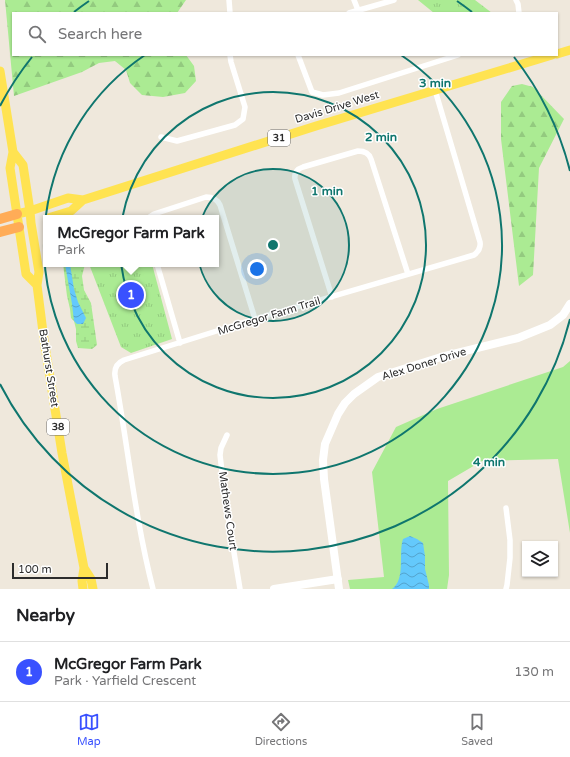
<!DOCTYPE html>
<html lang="en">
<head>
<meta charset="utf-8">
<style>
  :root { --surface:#fff; --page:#f2f2f2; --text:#202124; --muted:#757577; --line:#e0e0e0; --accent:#3951ff }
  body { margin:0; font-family:"Varela Round",sans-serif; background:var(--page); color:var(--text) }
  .controls { position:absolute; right:12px; bottom:12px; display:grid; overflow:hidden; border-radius:0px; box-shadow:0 1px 3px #0004 }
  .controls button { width:36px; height:36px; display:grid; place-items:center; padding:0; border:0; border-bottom:1px solid var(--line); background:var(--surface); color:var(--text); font:20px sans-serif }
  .scale { position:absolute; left:12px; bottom:10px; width:96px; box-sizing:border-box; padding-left:4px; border:2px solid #2c2c2c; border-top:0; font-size:11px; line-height:14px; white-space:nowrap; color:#2c2c2c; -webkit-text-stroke:3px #fff; paint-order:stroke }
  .you { position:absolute; left:257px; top:269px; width:14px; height:14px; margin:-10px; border:3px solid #fff; border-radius:50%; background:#1a73e8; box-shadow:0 0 0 6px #1a73e833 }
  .badge { display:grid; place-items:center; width:26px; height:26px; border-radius:50%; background:var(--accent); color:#fff; font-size:13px; font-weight:700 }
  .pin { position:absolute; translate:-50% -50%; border:2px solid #fff; box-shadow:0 1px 4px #0006 }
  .popup { position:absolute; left:43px; top:215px; width:176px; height:52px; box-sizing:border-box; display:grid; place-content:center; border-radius:0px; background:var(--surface); filter:drop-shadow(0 1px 3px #0005); font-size:13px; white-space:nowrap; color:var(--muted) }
  .popup b { font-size:15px; color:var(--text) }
  .popup::after { content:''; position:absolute; left:50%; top:100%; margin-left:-8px; border:8px solid transparent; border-top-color:var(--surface) }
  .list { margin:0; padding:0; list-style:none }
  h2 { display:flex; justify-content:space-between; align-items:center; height:52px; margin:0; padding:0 16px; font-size:17px }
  h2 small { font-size:13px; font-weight:400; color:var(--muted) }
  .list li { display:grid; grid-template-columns:26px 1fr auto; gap:12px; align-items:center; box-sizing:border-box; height:60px; padding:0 16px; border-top:1px solid var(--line) }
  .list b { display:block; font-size:15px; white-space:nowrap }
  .list p { margin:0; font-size:13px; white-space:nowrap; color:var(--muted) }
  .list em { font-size:13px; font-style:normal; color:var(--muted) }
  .icon { flex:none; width:22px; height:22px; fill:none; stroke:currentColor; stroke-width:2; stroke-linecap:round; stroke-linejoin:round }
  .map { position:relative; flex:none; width:570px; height:589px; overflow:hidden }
  .search { position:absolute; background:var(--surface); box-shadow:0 1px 3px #0004; left:12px; right:12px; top:12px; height:44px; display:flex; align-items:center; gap:10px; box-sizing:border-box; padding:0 14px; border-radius:0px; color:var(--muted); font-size:15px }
  .sheet { height:112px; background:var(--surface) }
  nav { display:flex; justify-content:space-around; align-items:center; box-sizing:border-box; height:56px; border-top:1px solid var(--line); background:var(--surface); font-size:11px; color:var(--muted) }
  nav a { display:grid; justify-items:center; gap:2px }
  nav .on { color:var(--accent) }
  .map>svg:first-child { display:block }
  .grass { fill:#abeb93 }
  .forest { fill:url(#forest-firs) }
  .wetland { fill:url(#wetland-marsh) }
  .park { fill:url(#park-tufts) }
  .water { fill:url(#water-waves) }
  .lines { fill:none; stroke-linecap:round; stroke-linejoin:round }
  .street { stroke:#fff; stroke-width:5.5 }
  .secondary { stroke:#fff; stroke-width:8 }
  .primary { stroke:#ffe351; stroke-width:9 }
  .highway { stroke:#ffac57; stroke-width:10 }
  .ring { fill:none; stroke:#0f766e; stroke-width:2 }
  .labels { text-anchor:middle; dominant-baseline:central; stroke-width:3; stroke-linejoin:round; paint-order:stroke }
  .shield { fill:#fff; stroke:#6b6b6b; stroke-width:1 }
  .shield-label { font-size:10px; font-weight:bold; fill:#2c2c2c }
  .street-label { font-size:11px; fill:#2c2c2c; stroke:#fff }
  .centre { fill:#0f766e; stroke:#fff; stroke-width:2 }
  .ring-label { font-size:12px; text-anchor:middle; font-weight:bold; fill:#0f766e; stroke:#fff; stroke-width:3; stroke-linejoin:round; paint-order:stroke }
</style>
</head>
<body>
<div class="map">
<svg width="570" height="589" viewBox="0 0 570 589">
  <defs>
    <pattern id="forest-firs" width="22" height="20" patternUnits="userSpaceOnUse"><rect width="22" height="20" fill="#abeb93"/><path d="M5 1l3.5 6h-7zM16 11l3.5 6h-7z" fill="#93ca7f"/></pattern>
    <pattern id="wetland-marsh" width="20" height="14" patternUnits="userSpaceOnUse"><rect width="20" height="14" fill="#abeb93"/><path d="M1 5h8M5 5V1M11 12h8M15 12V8" fill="none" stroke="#93ca7f"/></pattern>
    <pattern id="park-tufts" width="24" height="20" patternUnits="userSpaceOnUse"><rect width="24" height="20" fill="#abeb93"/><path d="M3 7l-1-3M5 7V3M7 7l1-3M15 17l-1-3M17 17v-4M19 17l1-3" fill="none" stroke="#93ca7f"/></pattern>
    <pattern id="water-waves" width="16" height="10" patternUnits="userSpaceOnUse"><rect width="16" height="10" fill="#64c9fc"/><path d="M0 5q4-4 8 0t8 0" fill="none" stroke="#53a3cc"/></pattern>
  </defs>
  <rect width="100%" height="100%" fill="#efe8dc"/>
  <path class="grass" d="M570 361V533L558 459 482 461 448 481 449 575 447 589H350L348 580 384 577 372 472 396 427 437 409 563 367Z"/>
  <path class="forest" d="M5 0H186L177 13H13V55H186L194 66 196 81 185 93 163 97 142 95 130 83 126 70 115 61 99 63 82 72 14 96Z
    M522 84 533 87 564 119 539 168 533 275 519 286 501 139V102L512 86Z"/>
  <path class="wetland" d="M63 264H85L82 276 84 290 91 303 97 345 92 349 78 348 76 341V329L74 321 71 318 70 309 67 296Z"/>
  <path class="park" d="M418 0H475L492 13H434Z
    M89 264H152L172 339 131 353 121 347Z"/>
  <path class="water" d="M65 264H70L74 289 78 302 86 318 83 324H77L74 321 72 304Z
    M410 536 417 539 423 543 425 556V569L429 585V589H392C406 579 398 554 403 539Z"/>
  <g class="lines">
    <path class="street" d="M229 0 230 13
      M354 0 358 10
      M516 0 518 4 519 13
      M349 13 394 0
      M298 55 312 92 323 95 339 93 458 55
      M161 137 177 141 235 125 243 119 245 107 231 62 230 55
      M148 218 154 214 206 197C213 197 217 199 220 205L255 319
      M157 264 180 343
      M332 297 295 179C294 173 297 169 303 167L358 151C364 151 369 153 371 159L408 274
      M227 435 221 448 220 455 225 498 240 589
      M506 508 510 540V558L507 585 506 589
      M153 589C135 519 128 447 115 376 114 368 117 363 124 360L255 319 474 255C478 252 481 248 480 242L435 90"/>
    <path class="secondary" d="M274 589 338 579
      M339 589 324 479 323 460 325 444 338 414 345 403 354 394 378 377 441 357 518 338 550 325 563 315 570 304"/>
    <path class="primary" d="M557 54 570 50
      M0 71 13 152 10 168 26 274 37 285
      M13 152 23 165 30 211 31 223 39 272 37 285 44 340 62 453 84 568 91 579 93 589
      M17 214 30 211 68 198 83 200
      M48 218 71 211 83 200 316 126 552 55
      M83 589 82 581 84 568"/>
    <path class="highway" d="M0 219 17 214
      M0 232 19 227"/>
  </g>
  <circle cx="273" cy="245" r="76" fill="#0f766e" fill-opacity=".12"/>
  <g class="ring">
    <circle cx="273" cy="245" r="76"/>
    <circle cx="273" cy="245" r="153"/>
    <path d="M401 55A229 229 0 1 1 145 55"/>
    <path d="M570 319A306 306 0 0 1 0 384M0 106A306 306 0 0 1 32 57M74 12A306 306 0 0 1 89 1M457 1A306 306 0 0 1 472 12M514 57A306 306 0 0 1 570 171"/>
  </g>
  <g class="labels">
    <g class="shield">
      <rect x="268" y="130" width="22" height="16" rx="3"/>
      <rect x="47" y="419" width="22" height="16" rx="3"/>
    </g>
    <g class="shield-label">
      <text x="279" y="138">31</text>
      <text x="58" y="427">38</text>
    </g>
    <g class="street-label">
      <text transform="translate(337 107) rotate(-17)">Davis Drive West</text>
      <text transform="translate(269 316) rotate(-17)">McGregor Farm Trail</text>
      <text transform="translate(424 364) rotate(-17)">Alex Doner Drive</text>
      <text transform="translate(49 368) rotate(81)">Bathurst Street</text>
      <text transform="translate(228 511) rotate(82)">Mathews Court</text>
    </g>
  </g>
  <circle cx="273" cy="245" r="6" class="centre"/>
  <g class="ring-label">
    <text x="435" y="87">3 min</text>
    <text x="381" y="141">2 min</text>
    <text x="327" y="195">1 min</text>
    <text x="489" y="466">4 min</text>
  </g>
</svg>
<div class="controls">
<button><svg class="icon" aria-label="layers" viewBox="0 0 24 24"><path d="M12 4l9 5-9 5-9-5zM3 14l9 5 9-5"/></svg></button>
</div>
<div class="scale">100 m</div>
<div class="you"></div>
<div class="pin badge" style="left:131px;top:295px">1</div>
<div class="popup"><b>McGregor Farm Park</b>Park</div>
<div class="search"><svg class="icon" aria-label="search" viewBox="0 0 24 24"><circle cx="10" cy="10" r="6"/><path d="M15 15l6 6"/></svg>Search here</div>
</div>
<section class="sheet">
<h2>Nearby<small></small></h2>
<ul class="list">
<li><span class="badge">1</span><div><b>McGregor Farm Park</b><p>Park · Yarfield Crescent</p></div><em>130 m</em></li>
</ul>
</section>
<nav>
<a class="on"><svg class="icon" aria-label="map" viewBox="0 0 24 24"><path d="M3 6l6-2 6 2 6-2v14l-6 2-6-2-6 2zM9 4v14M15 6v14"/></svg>Map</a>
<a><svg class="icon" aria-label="directions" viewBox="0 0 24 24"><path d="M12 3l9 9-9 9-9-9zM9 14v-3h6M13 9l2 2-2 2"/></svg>Directions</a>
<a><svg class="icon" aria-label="saved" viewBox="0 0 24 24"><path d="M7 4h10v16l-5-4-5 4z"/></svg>Saved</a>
</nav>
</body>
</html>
